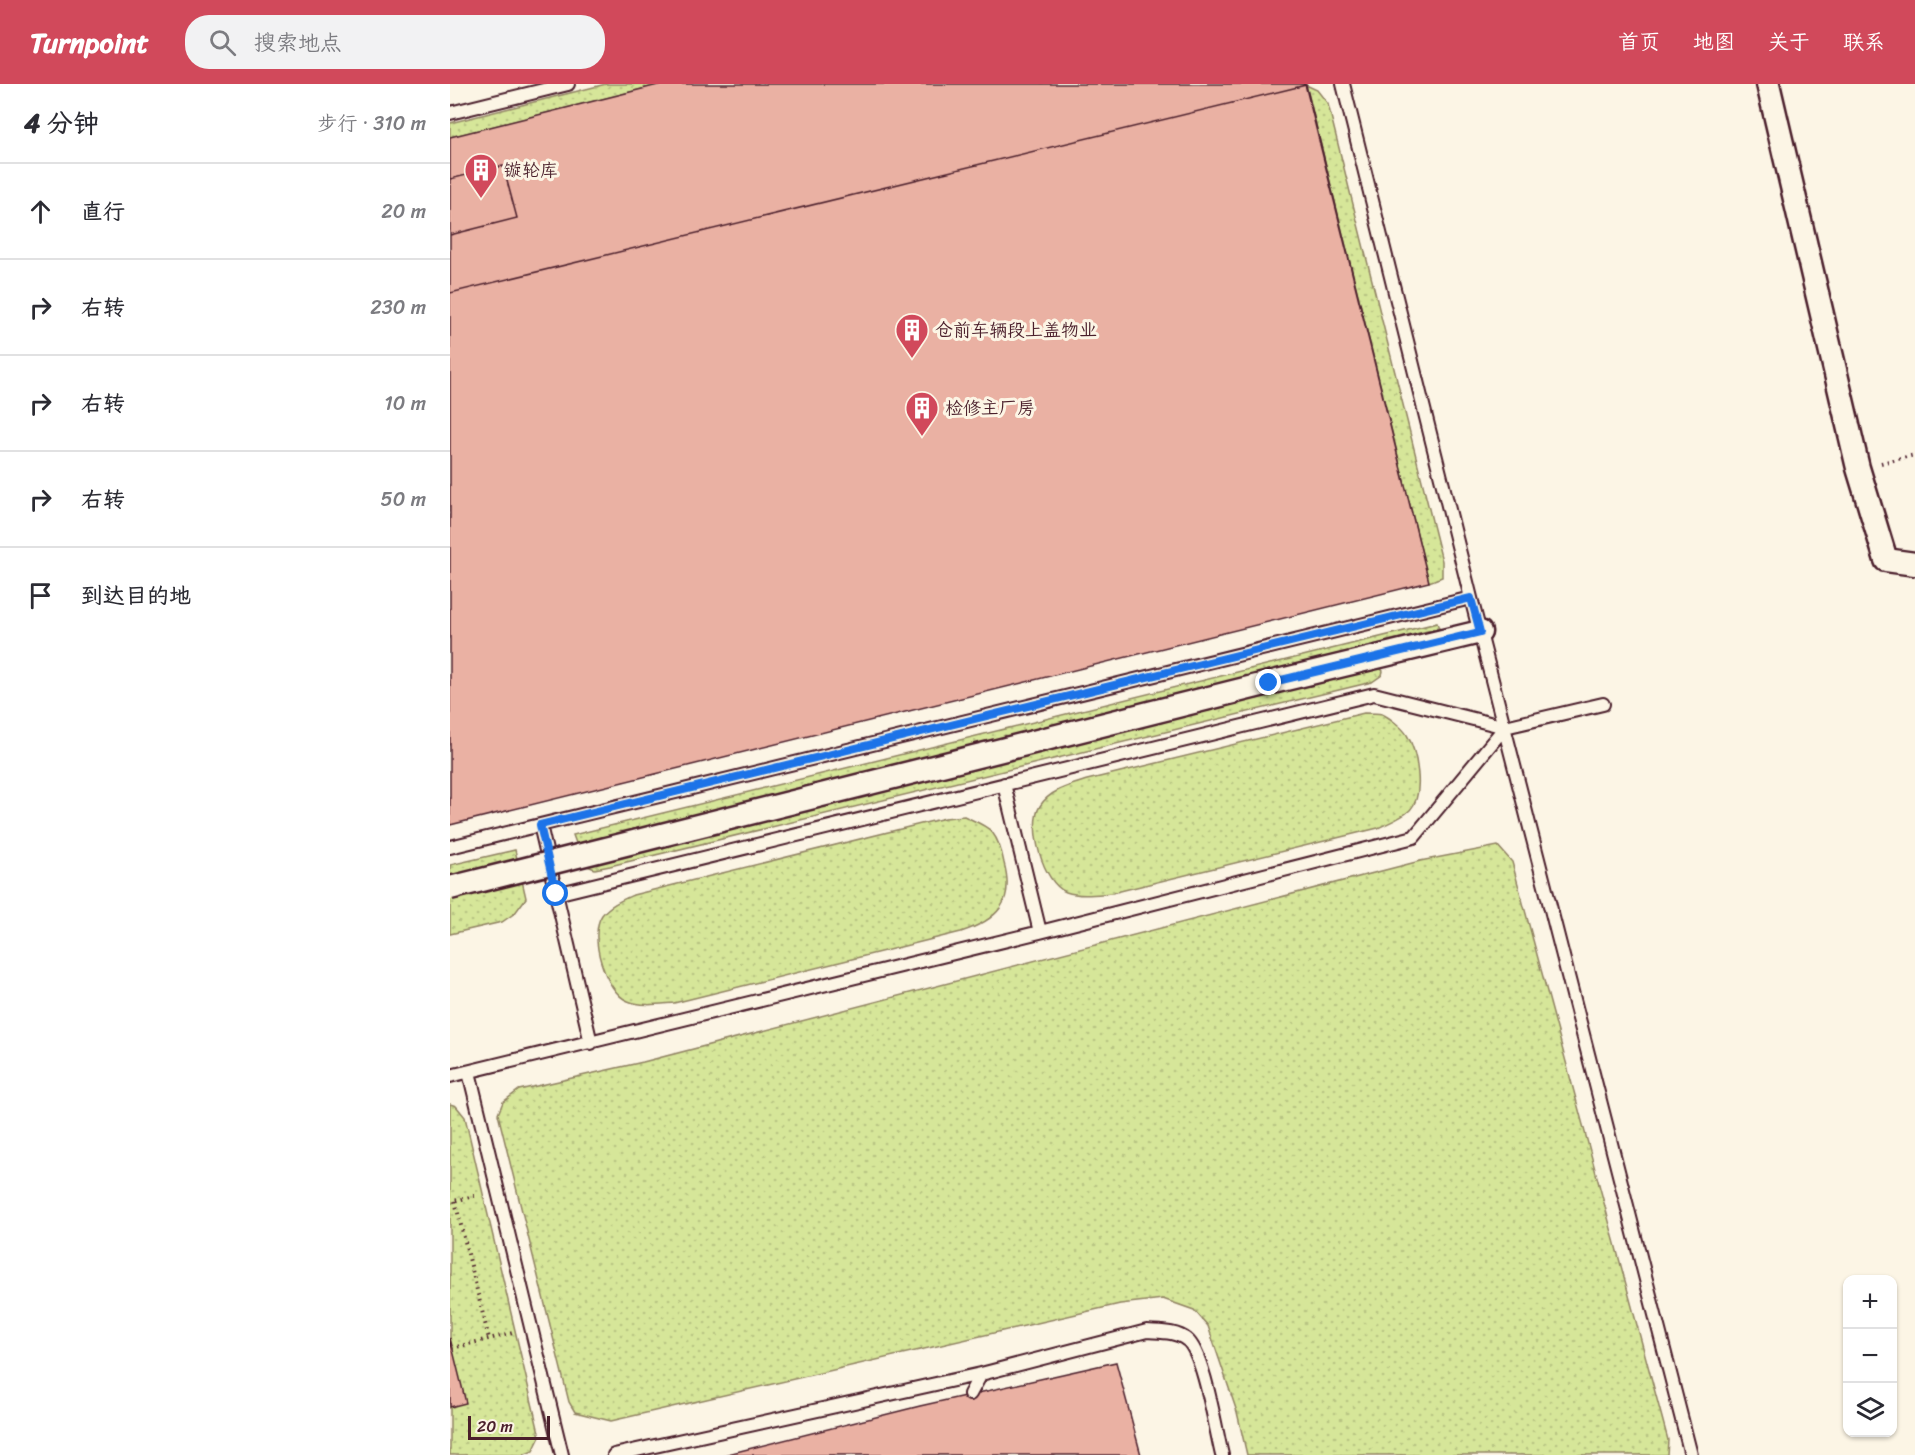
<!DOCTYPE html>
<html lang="zh">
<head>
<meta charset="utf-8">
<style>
  :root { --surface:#fff; --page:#f2f2f3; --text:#2b2b33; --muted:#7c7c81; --line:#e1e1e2; --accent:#d1495b }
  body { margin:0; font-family:Sriracha,"LXGW WenKai TC",sans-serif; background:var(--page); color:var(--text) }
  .controls { position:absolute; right:18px; bottom:18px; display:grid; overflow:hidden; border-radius:12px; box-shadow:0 2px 4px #0004 }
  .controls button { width:54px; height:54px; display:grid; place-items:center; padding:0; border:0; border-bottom:2px solid var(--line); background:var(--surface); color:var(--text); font:30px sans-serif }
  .scale { position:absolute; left:18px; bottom:15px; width:82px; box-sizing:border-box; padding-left:6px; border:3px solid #4a1f2b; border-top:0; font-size:16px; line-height:21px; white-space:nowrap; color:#4a1f2b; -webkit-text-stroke:4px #fcf5e5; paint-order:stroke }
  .stop { position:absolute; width:18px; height:18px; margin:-14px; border:4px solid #1a73e8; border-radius:50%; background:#fff }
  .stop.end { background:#1a73e8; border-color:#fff; box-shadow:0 2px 6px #0008 }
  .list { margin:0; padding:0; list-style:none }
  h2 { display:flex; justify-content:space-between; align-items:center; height:78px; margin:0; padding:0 24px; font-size:26px }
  h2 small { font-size:20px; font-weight:400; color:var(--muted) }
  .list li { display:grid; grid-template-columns:39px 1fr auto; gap:18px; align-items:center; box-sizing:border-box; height:96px; padding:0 24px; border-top:2px solid var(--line) }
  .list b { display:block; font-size:22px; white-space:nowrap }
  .list em { font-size:20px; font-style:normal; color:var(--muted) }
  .icon { flex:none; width:33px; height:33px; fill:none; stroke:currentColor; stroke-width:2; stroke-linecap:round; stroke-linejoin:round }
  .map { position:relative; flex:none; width:1465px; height:1371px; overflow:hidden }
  header { display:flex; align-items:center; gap:36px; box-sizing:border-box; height:84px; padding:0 30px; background:var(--accent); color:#fff }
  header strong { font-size:28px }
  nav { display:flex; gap:33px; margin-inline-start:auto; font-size:21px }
  .search { width:420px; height:54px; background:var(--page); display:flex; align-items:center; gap:15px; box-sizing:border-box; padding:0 21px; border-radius:24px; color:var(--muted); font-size:22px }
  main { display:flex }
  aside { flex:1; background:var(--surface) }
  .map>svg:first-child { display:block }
  .grass { fill:url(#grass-dots); stroke:#908262; stroke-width:1.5 }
  .building { fill:#eab1a3; stroke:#4a1f2b; stroke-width:1.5 }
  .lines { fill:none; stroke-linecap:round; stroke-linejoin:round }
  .lane-casing { stroke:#4a1f2b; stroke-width:16 }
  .street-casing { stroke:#4a1f2b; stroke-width:27 }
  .path { stroke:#4a1f2b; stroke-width:4; stroke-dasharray:1.5 4.5; stroke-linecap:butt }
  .lane { stroke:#fcf5e5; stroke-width:12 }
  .street { stroke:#fcf5e5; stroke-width:22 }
  .street-bridge-casing { stroke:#4a1f2b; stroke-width:27; stroke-linecap:butt }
  .street-bridge { stroke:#fcf5e5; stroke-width:22 }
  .route { stroke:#1a73e8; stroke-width:8 }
  .labels { text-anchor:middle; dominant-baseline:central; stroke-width:6; stroke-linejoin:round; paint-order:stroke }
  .poi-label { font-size:18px; fill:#4a1f2b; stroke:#fcf5e5; text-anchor:start }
</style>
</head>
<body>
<header>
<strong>Turnpoint</strong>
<div class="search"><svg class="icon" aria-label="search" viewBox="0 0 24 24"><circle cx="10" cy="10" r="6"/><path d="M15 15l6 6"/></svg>搜索地点</div>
<nav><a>首页</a><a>地图</a><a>关于</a><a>联系</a></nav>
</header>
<main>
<aside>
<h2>4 分钟<small>步行 · 310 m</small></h2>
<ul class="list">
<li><svg class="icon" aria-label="ahead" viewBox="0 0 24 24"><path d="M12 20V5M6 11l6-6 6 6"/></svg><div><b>直行</b></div><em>20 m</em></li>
<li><svg class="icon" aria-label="right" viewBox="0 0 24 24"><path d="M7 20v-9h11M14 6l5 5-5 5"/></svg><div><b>右转</b></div><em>230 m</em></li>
<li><svg class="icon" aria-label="right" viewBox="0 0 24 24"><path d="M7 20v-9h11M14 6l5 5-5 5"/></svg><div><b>右转</b></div><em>10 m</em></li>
<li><svg class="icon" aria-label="right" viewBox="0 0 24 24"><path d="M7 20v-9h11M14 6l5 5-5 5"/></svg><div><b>右转</b></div><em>50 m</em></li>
<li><svg class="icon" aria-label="arrive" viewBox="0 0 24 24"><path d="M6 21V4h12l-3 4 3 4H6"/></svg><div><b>到达目的地</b></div></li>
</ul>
</aside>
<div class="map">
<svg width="1465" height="1371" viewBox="0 0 1465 1371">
  <defs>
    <pattern id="grass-dots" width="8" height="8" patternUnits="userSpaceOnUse" patternTransform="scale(1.5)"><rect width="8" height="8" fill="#d6e699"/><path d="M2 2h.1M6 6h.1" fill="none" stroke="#b9c584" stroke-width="1.8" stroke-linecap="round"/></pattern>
  </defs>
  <rect width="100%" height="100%" fill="#fcf5e5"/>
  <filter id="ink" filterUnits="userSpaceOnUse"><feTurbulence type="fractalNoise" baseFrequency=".0167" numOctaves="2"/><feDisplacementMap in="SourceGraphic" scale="12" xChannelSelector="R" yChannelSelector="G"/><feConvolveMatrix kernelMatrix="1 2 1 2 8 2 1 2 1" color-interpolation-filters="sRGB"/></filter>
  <g filter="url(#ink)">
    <path class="grass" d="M156 0H212L0 53V39Z
      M856 1 867 6 878 20 992 477V493L979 498Z
      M987 539 989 544 805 591 928 582 933 587 932 591 922 598 160 782 145 785 134 781 123 751Z
      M914 629C919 629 927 629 932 630 939 633 953 644 957 651 967 667 975 711 960 726 952 734 938 739 928 744L662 809C648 810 631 813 616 808 593 799 577 742 590 722 600 706 621 701 637 696Z
      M514 732C522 736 536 741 542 748 549 757 552 768 554 779 565 819 547 836 511 848L224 919C210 920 192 923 178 917 155 908 138 852 152 831 160 821 172 816 183 811L495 734Z
      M1048 762 1062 778 1218 1356 1217 1371H797L787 1328 758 1242 744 1226 713 1215 670 1220 161 1337 125 1328 119 1318 48 1030 53 1018 69 1006 193 978 970 777Z
      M65 766 76 814 65 829 52 838 0 850V781Z
      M0 1020 6 1022 15 1033 90 1353 83 1367 73 1371H0Z"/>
    <path class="building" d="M212 0H855L979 498 0 741V53Z
      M856 1 979 498 0 741V209Z
      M53 82 67 134 0 151V95Z
      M0 1254 16 1319 0 1323Z
      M666 1278 691 1371H274L470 1322Z"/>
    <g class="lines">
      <defs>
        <path id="lane" d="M0 29 118 0
          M1021 514 1241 1371
          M554 700 590 848
          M90 741 141 959
          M0 763 1021 514 893 0
          M106 810 924 610 1055 643 1153 620
          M19 988 112 1371
          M0 992 590 848 964 753 1055 643
          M520 1310 531 1290 697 1247C710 1248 726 1247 737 1256 754 1269 766 1348 772 1371
          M164 1371 531 1290"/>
        <path id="street" d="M1318 0 1408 384 1436 476 1465 480
          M819 599 1030 548"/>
      </defs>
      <use href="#lane" class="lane-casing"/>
      <use href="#street" class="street-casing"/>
      <path class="path" d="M1431 379 1465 371
        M5 1117 39 1255
        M0 1118 28 1111
        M2 1264 63 1249"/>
      <use href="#lane" class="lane"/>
      <use href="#street" class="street"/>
      <defs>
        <path id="street-bridge" d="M0 804 819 599"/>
      </defs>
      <use href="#street-bridge" class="street-bridge-casing"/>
      <use href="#street-bridge" class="street-bridge"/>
    </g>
  </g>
  <g class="lines" filter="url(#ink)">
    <path class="route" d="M106 810 90 741 1021 514 1030 548 819 599"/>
  </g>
  <defs>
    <symbol id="building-pin" viewBox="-11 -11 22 30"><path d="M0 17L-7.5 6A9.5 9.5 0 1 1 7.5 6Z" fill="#d1495b" stroke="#fcf5e5"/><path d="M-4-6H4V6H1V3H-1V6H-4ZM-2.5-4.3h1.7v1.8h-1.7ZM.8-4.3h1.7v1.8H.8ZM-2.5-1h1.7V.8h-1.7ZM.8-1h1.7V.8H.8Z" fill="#fff"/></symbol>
  </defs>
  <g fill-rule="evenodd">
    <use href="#building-pin" x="12" y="67" width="38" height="52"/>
    <use href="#building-pin" x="443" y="227" width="38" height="52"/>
    <use href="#building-pin" x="453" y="305" width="38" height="52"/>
  </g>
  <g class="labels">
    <g class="poi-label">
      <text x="54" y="86">镟轮库</text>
      <text x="485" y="246">仓前车辆段上盖物业</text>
      <text x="495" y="324">检修主厂房</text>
    </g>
  </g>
</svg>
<div class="controls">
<button>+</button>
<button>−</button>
<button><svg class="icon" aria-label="layers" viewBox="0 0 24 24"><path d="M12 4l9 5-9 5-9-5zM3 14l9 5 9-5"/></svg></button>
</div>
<div class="scale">20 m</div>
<div class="stop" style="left:106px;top:810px"></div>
<div class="stop end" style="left:819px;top:599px"></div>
</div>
</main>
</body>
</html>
